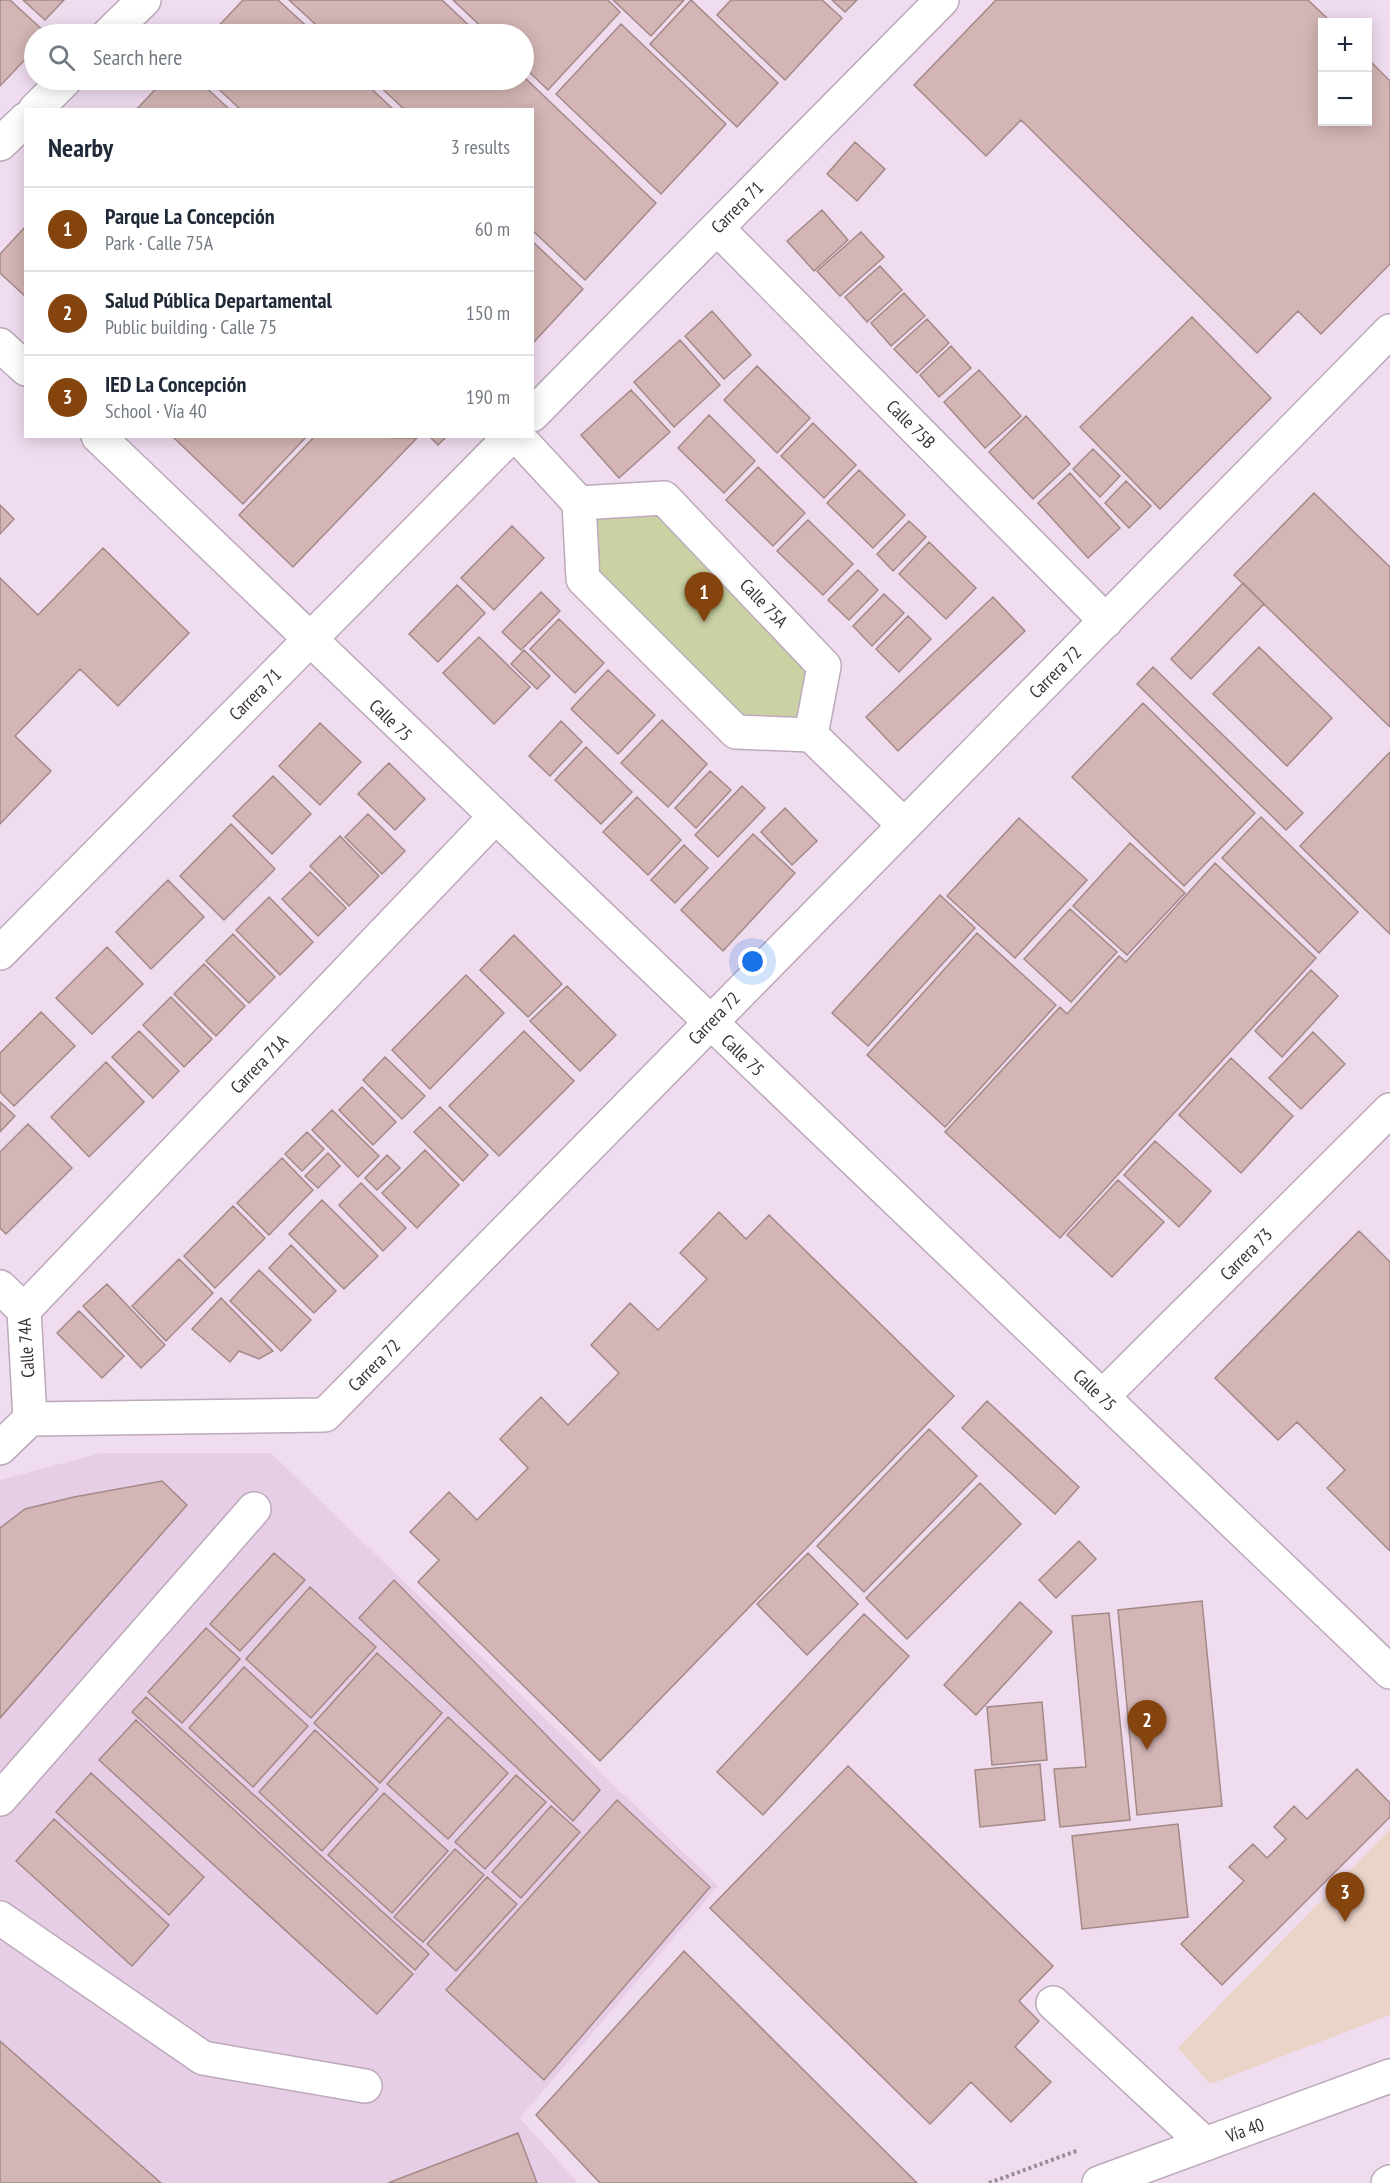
<!DOCTYPE html>
<html lang="en">
<head>
<meta charset="utf-8">
<style>
  :root { --surface:#fff; --page:#f2f2f3; --text:#1f2937; --muted:#747a83; --line:#e0e1e3; --accent:#85440e }
  body { margin:0; font-family:"PT Sans Narrow",sans-serif; background:var(--page); color:var(--text) }
  .controls { position:absolute; right:18px; top:18px; display:grid; overflow:hidden; border-radius:0px; box-shadow:0 3px 15px #0003 }
  .controls button { width:54px; height:54px; display:grid; place-items:center; padding:0; border:0; border-bottom:2px solid var(--line); background:var(--surface); color:var(--text); font:30px sans-serif }
  .you { position:absolute; left:753px; top:962px; width:21px; height:21px; margin:-15px; border:4px solid #fff; border-radius:50%; background:#1a73e8; box-shadow:0 0 0 9px #1a73e833 }
  .badge { display:grid; place-items:center; width:39px; height:39px; border-radius:50%; background:var(--accent); color:#fff; font-size:20px; font-weight:700 }
  .pin { position:absolute; translate:-50% -50px; filter:drop-shadow(0 2px 3px #0008) }
  .pin::after { content:''; position:absolute; top:32px; width:21px; height:18px; background:inherit; clip-path:polygon(0 0,100% 0,50% 100%) }
  .list { margin:0; padding:0; list-style:none }
  h2 { display:flex; justify-content:space-between; align-items:center; height:78px; margin:0; padding:0 24px; font-size:26px }
  h2 small { font-size:20px; font-weight:400; color:var(--muted) }
  .list li { display:grid; grid-template-columns:39px 1fr auto; gap:18px; align-items:center; box-sizing:border-box; height:84px; padding:0 24px; border-top:2px solid var(--line) }
  .list b { display:block; font-size:22px; white-space:nowrap }
  .list p { margin:0; font-size:20px; white-space:nowrap; color:var(--muted) }
  .list em { font-size:20px; font-style:normal; color:var(--muted) }
  .icon { flex:none; width:33px; height:33px; fill:none; stroke:currentColor; stroke-width:2; stroke-linecap:round; stroke-linejoin:round }
  .map { position:relative; flex:none; width:1390px; height:2183px; overflow:hidden }
  .search { position:absolute; background:var(--surface); box-shadow:0 3px 15px #0003; left:24px; top:24px; width:510px; height:66px; display:flex; align-items:center; gap:15px; box-sizing:border-box; padding:0 21px; border-radius:33px; color:var(--muted); font-size:22px }
  .panel { position:absolute; background:var(--surface); box-shadow:0 3px 15px #0003; left:24px; top:108px; width:510px; height:330px; border-radius:0px }
  .map>svg:first-child { display:block }
  .built { fill:#e7cee7 }
  .education { fill:#ead4c8 }
  .green { fill:#cad2a3 }
  .building { fill:#d2b5b4; stroke:#a48988; stroke-width:1.5 }
  .lines { fill:none; stroke-linecap:round; stroke-linejoin:round }
  .minor-casing { stroke:#bca9bb; stroke-width:36 }
  .highway-casing { stroke:#bca9bb; stroke-width:36 }
  .path { stroke:#998b98; stroke-width:4; stroke-dasharray:3 3; stroke-linecap:butt }
  .minor { stroke:#fff; stroke-width:33 }
  .highway { stroke:#fff; stroke-width:33 }
  .labels { text-anchor:middle; dominant-baseline:central; stroke-width:6; stroke-linejoin:round; paint-order:stroke }
  .street-label { font-size:18px; fill:#393239; stroke:#fff }
</style>
</head>
<body>
<div class="map">
<svg width="1390" height="2183" viewBox="0 0 1390 2183">
  <rect width="100%" height="100%" fill="#f0dcef"/>
  <path class="built" d="M101 1453H271L718 1886 520 2118 578 2183H0V1480Z"/>
  <path class="education" d="M1390 1829V2015L1210 2084 1178 2048Z"/>
  <path class="green" d="M657 509 815 668 803 726 739 723 591 576 588 511Z"/>
  <path class="building" d="M0 0H10L47 34H34V50L0 86Z
    M23 0H64L45 20Z
    M243 0H278L315 34H211Z
    M289 0H442L478 34H326Z
    M453 0H608L620 12 548 90 524 67V34H489Z
    M613 0H684L651 36Z
    M691 0 778 83 737 127 650 44Z
    M731 0H822L842 18 785 80 717 15Z
    M832 0H857L845 12Z
    M996 0H1308L1331 22H1322V122H1368V59L1390 81V264L1321 334 1298 311 1257 353 1021 120 986 156 914 85Z
    M621 24 726 124 661 194 556 94Z
    M524 77 656 203 585 280 532 230V110H405L373 80H524Z
    M164 80H198L230 110H136Z
    M209 80H362L394 110H241Z
    M855 142 885 169 857 201 827 174Z
    M822 210 848 240 814 271 787 241Z
    M26 226V297L0 273V254Z
    M861 232 884 257 840 296 817 271Z
    M532 241 583 289 532 344Z
    M880 266 902 290 867 322 845 297Z
    M904 293 925 316 891 346 871 323Z
    M712 311 751 355 724 379 685 336Z
    M1192 317 1271 398 1160 509 1080 427Z
    M927 319 949 343 917 373 894 349Z
    M680 340 720 385 674 427 634 382Z
    M951 346 971 368 939 397 920 375Z
    M757 366 810 418 777 453 724 400Z
    M979 370 1021 416 985 448 944 402Z
    M631 390 670 432 619 478 581 435Z
    M709 415 755 461 724 493 678 448Z
    M1026 416 1070 464 1033 499 989 452Z
    M813 423 856 465 824 498 781 456Z
    M172 436H307L243 504Z
    M315 436 417 438 293 567 239 515Z
    M429 436H447L438 445Z
    M1093 449 1120 476 1100 497 1073 469Z
    M758 467 805 513 773 546 726 500Z
    M859 470 905 515 873 548 827 503Z
    M1070 473 1120 528 1088 558 1038 503Z
    M1126 481 1151 506 1129 528 1105 503Z
    M1314 493 1390 567V727L1234 575Z
    M0 505 14 519 0 534Z
    M808 520 853 564 823 595 777 551Z
    M909 521 926 537 893 571 877 554Z
    M512 526 544 558 494 610 461 578Z
    M929 542 976 588 946 619 899 574Z
    M103 548 189 633 118 706 80 669 15 736 51 771 0 824V578L38 615Z
    M858 570 878 590 849 620 828 600Z
    M1243 583 1264 604 1191 679 1171 659Z
    M457 585 485 613 438 662 409 634Z
    M541 592 560 611 521 650 502 632Z
    M884 594 904 613 872 646 853 626Z
    M993 597 1025 631 898 751 866 717Z
    M908 616 931 639 899 672 876 649Z
    M559 619 604 663 575 693 530 649Z
    M479 637 530 687 494 724 443 673Z
    M1259 647 1332 718 1287 766 1213 694Z
    M524 650 550 676 537 689 511 664Z
    M1153 667 1303 813 1286 830 1137 684Z
    M608 670 655 715 618 754 571 709Z
    M1143 703 1255 813 1184 886 1072 777Z
    M662 720 707 764 668 807 621 763Z
    M561 721 582 742 550 776 529 756Z
    M320 723 361 762 320 805 279 766Z
    M586 747 632 792 601 824 555 780Z
    M1390 752V934L1300 846Z
    M389 763 425 799 395 830 358 794Z
    M710 771 731 790 696 828 675 808Z
    M273 776 311 814 272 854 233 816Z
    M742 786 765 808 718 857 695 835Z
    M637 797 681 840 648 875 603 832Z
    M785 808 817 841 792 865 761 832Z
    M368 814 405 851 382 874 345 837Z
    M1261 817 1358 912 1319 953 1222 858Z
    M1019 818 1087 880 1015 958 947 896Z
    M231 824 275 869 224 920 180 876Z
    M753 834 795 873 723 951 681 910Z
    M340 836 379 876 349 906 310 866Z
    M1130 843 1185 893 1127 955 1073 906Z
    M684 845 708 868 675 903 651 880Z
    M1215 863 1316 958 1060 1238 945 1132 1060 1007 1067 1014 1119 956 1126 962Z
    M310 872 346 908 318 936 282 899Z
    M168 880 204 917 151 969 116 932Z
    M940 895 975 928 868 1046 832 1013Z
    M269 897 313 942 280 975 236 930Z
    M1070 909 1117 952 1071 1002 1024 959Z
    M977 933 1056 1005 945 1127 867 1055Z
    M233 934 275 977 249 1003 206 961Z
    M514 935 562 984 528 1017 480 970Z
    M107 947 143 984 92 1034 56 998Z
    M204 964 245 1006 216 1036 174 994Z
    M1311 970 1338 996 1282 1057 1255 1031Z
    M466 975 504 1013 430 1089 392 1050Z
    M567 986 616 1035 580 1071 530 1021Z
    M171 997 212 1039 184 1067 143 1025Z
    M41 1012 75 1046 14 1106 0 1092V1053Z
    M139 1031 179 1071 153 1098 112 1057Z
    M524 1031 574 1081 499 1156 449 1106Z
    M1313 1032 1345 1064 1301 1109 1269 1078Z
    M385 1057 425 1096 402 1119 363 1080Z
    M1231 1058 1293 1116 1241 1173 1179 1115Z
    M106 1062 144 1102 89 1157 51 1117Z
    M362 1087 396 1122 373 1145 339 1110Z
    M0 1102 15 1116 0 1132Z
    M440 1107 488 1155 463 1181 414 1132Z
    M332 1110 379 1156 358 1177 312 1130Z
    M28 1124 72 1168 6 1234 0 1228V1152Z
    M307 1132 324 1149 302 1171 285 1154Z
    M1155 1141 1211 1191 1179 1227 1124 1175Z
    M425 1150 459 1185 417 1228 382 1193Z
    M328 1153 340 1166 318 1188 305 1176Z
    M387 1155 400 1168 377 1190 365 1178Z
    M282 1158 313 1190 269 1235 237 1203Z
    M1118 1180 1164 1222 1112 1277 1067 1235Z
    M361 1183 406 1228 383 1251 339 1205Z
    M322 1200 378 1256 344 1289 289 1234Z
    M233 1206 265 1238 215 1288 184 1256Z
    M719 1212 746 1239 769 1215 954 1396 600 1761 418 1582 439 1560 410 1532 449 1492 477 1520 528 1468 500 1439 541 1397 568 1425 619 1373 591 1345 630 1303 658 1330 707 1279 680 1253Z
    M1359 1231 1390 1262V1551L1327 1488 1345 1470 1297 1422 1278 1440 1215 1378Z
    M291 1245 336 1291 314 1313 269 1268Z
    M179 1259 213 1293 166 1341 132 1306Z
    M259 1270 311 1320 281 1351 230 1301Z
    M107 1284 165 1345 141 1368 83 1306Z
    M221 1298 273 1351 259 1359 239 1351 230 1362 192 1329Z
    M79 1311 124 1356 102 1378 57 1333Z
    M987 1401 1079 1487 1055 1514 962 1428Z
    M929 1429 977 1476 864 1592 817 1546Z
    M162 1481 187 1505 0 1718V1528L25 1509 74 1497Z
    M980 1483 1021 1524 907 1639 866 1598Z
    M1079 1541 1096 1559 1056 1598 1039 1580Z
    M274 1553 305 1580 240 1651 210 1624Z
    M808 1553 858 1604 807 1655 757 1604Z
    M394 1580 600 1790 573 1821 359 1618Z
    M310 1587 376 1647 311 1718 246 1659Z
    M1202 1601 1222 1806 1137 1815 1118 1610Z
    M1020 1602 1052 1632 976 1715 944 1685Z
    M1109 1613 1130 1820 1060 1827 1054 1769 1086 1767 1072 1616Z
    M864 1614 909 1656 763 1815 717 1772Z
    M206 1628 240 1659 182 1723 148 1692Z
    M377 1653 442 1713 380 1783 314 1723Z
    M244 1667 308 1726 253 1787 189 1728Z
    M146 1697 429 1954 415 1970 132 1712Z
    M1042 1702 1047 1760 992 1765 987 1707Z
    M448 1717 508 1773 448 1839 387 1784Z
    M136 1720 413 1974 377 2014 99 1760Z
    M315 1730 378 1789 322 1851 259 1792Z
    M1040 1764 1045 1820 980 1827 975 1770Z
    M848 1766 1053 1966 1019 2001 1039 2021 1015 2047 1051 2082 1011 2122 971 2082 930 2124 710 1908Z
    M1357 1769 1390 1803V1817L1222 1985 1181 1944 1244 1881 1229 1867 1253 1844 1267 1858 1286 1839 1274 1827 1294 1806 1307 1819Z
    M91 1773 204 1877 169 1915 56 1812Z
    M516 1775 546 1802 485 1869 455 1842Z
    M384 1793 448 1851 392 1913 328 1855Z
    M617 1800 710 1887 544 2080 446 1990Z
    M551 1806 580 1832 521 1898 492 1872Z
    M54 1819 169 1925 132 1966 16 1861Z
    M1178 1824 1188 1917 1082 1929 1072 1836Z
    M455 1849 484 1875 423 1942 394 1917Z
    M487 1877 517 1904 456 1971 427 1944Z
    M684 1951 917 2183H600L536 2115Z
    M0 2041 161 2183H0Z
    M518 2133 537 2183H388Z"/>
  <g class="lines">
    <defs>
      <path id="minor" d="M109 34 144 0
        M35 110 65 80
        M0 144 26 119
        M717 228 1106 621
        M0 345 26 369
        M532 415 942 0
        M98 436 1390 1672
        M517 436 579 503 583 579 736 732 811 735 904 825
        M579 503 664 498 824 666 811 735
        M0 953 511 436
        M0 1287 24 1310 30 1419
        M24 1310 494 818
        M1102 1397 1390 1110
        M0 1448 30 1419 325 1415 1390 331
        M0 1799 254 1509
        M0 1918 203 2058 365 2086
        M1053 2003 1205 2144"/>
      <path id="highway" d="M1099 2183 1390 2076
        M1388 2183 1390 2182"/>
    </defs>
    <use href="#minor" class="minor-casing"/>
    <use href="#highway" class="highway-casing"/>
    <path class="path" d="M989 2183 1079 2150"/>
    <use href="#minor" class="minor"/>
    <use href="#highway" class="highway"/>
  </g>
  <g class="labels">
    <g class="street-label">
      <text transform="translate(737 207) rotate(-45)">Carrera 71</text>
      <text transform="translate(911 424) rotate(45)">Calle 75B</text>
      <text transform="translate(764 603) rotate(46)">Calle 75A</text>
      <text transform="translate(1055 672) rotate(-45)">Carrera 72</text>
      <text transform="translate(255 694) rotate(-45)">Carrera 71</text>
      <text transform="translate(391 720) rotate(44)">Calle 75</text>
      <text transform="translate(714 1018) rotate(-46)">Carrera 72</text>
      <text transform="translate(743 1055) rotate(44)">Calle 75</text>
      <text transform="translate(259 1064) rotate(-46)">Carrera 71A</text>
      <text transform="translate(1246 1254) rotate(-45)">Carrera 73</text>
      <text transform="translate(26 1348) rotate(-94)">Calle 74A</text>
      <text transform="translate(374 1365) rotate(-45)">Carrera 72</text>
      <text transform="translate(1095 1390) rotate(44)">Calle 75</text>
      <text transform="translate(1245 2130) rotate(-20)">Vía 40</text>
    </g>
  </g>
</svg>
<div class="controls">
<button>+</button>
<button>−</button>
</div>
<div class="you"></div>
<div class="pin badge" style="left:704px;top:622px">1</div>
<div class="pin badge" style="left:1147px;top:1750px">2</div>
<div class="pin badge" style="left:1345px;top:1922px">3</div>
<div class="search"><svg class="icon" aria-label="search" viewBox="0 0 24 24"><circle cx="10" cy="10" r="6"/><path d="M15 15l6 6"/></svg>Search here</div>
<section class="panel">
<h2>Nearby<small>3 results</small></h2>
<ul class="list">
<li><span class="badge">1</span><div><b>Parque La Concepción</b><p>Park · Calle 75A</p></div><em>60 m</em></li>
<li><span class="badge">2</span><div><b>Salud Pública Departamental</b><p>Public building · Calle 75</p></div><em>150 m</em></li>
<li><span class="badge">3</span><div><b>IED La Concepción</b><p>School · Vía 40</p></div><em>190 m</em></li>
</ul>
</section>
</div>
</body>
</html>
